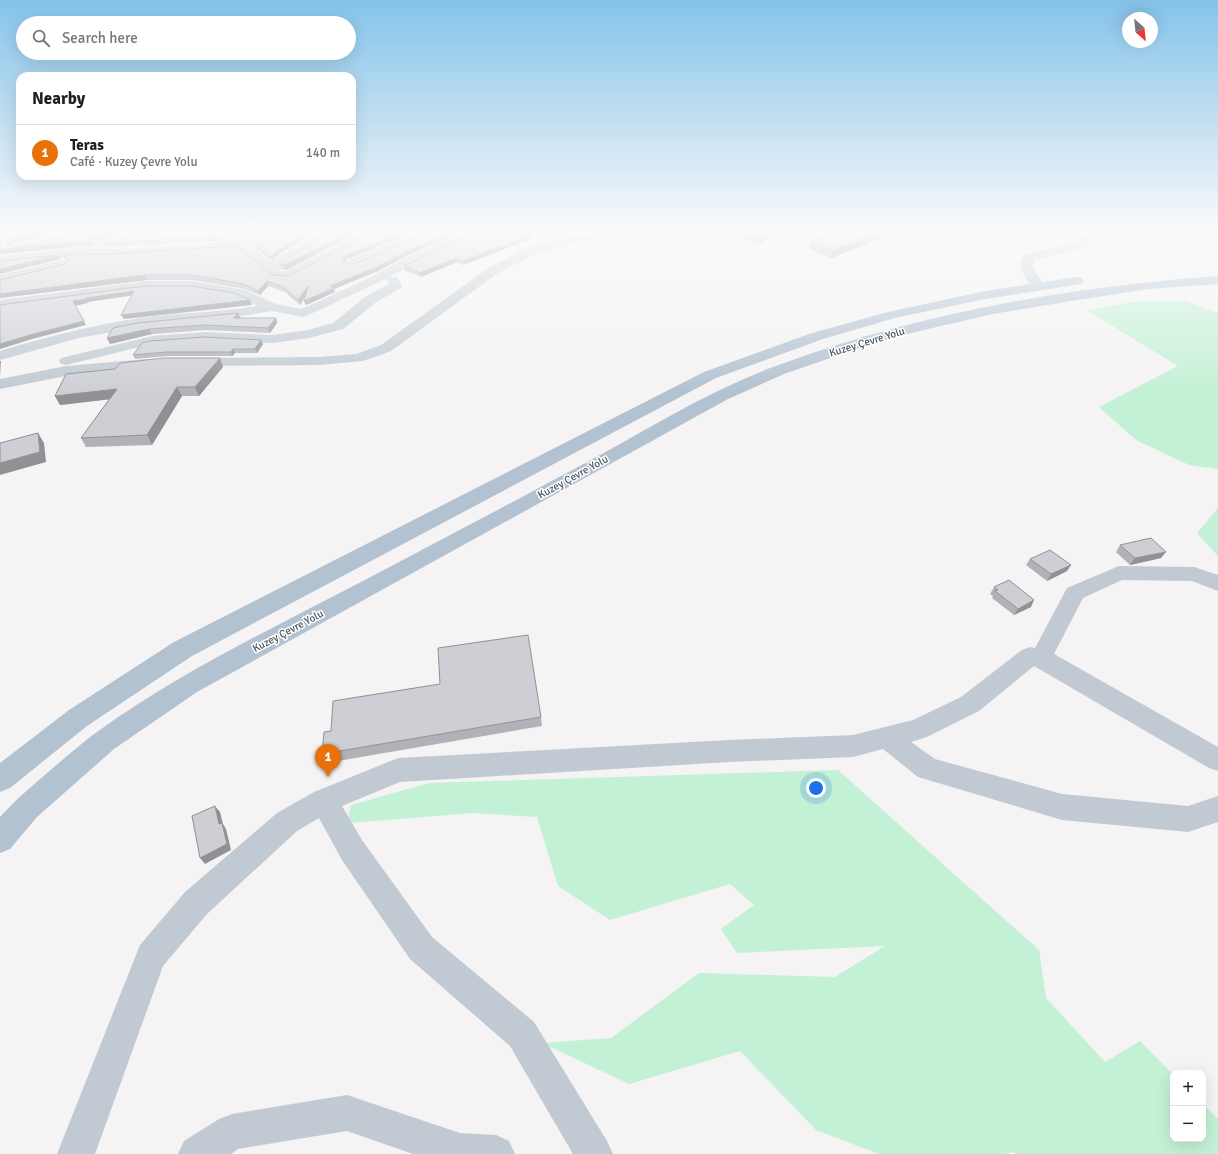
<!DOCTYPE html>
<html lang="en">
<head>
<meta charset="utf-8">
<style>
  :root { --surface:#fff; --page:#f2f2f2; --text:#202124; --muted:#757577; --line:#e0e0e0; --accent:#1a73e8 }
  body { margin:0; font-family:Signika,sans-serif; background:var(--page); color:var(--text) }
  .controls { position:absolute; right:12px; bottom:12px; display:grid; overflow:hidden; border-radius:8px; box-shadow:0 4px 16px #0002 }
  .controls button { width:36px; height:36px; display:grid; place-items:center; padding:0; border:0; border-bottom:1px solid var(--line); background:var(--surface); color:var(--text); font:20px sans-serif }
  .compass { position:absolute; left:1122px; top:12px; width:36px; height:36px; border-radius:50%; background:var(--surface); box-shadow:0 4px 16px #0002; rotate:153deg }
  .you { position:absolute; left:816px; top:788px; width:14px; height:14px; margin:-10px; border:3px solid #fff; border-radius:50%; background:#1a73e8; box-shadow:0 0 0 6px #1a73e833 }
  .badge { display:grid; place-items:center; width:26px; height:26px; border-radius:50%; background:var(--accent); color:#fff; font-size:13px; font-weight:700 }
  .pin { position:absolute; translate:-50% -33px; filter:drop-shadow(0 1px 2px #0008) }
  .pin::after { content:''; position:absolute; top:21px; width:14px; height:12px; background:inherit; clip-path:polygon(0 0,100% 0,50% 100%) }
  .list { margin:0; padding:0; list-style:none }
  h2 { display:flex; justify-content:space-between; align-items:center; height:52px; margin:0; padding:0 16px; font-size:17px }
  h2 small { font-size:13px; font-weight:400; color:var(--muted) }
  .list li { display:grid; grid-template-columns:26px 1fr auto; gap:12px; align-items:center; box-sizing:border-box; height:56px; padding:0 16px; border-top:1px solid var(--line) }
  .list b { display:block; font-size:15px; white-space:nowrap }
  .list p { margin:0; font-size:13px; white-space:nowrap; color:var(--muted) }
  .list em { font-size:13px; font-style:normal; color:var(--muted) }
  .icon { flex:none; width:22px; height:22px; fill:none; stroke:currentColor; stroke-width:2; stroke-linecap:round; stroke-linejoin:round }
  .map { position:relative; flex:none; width:1218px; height:1154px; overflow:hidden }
  .search { position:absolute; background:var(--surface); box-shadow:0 4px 16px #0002; left:16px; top:16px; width:340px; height:44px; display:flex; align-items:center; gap:10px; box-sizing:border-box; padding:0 14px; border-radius:22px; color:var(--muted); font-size:15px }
  .panel { position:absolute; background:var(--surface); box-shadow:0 4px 16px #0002; left:16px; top:72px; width:340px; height:108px; border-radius:12px }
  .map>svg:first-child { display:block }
  .green { fill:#c3f1d5 }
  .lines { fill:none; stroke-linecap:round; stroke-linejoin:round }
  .minor { fill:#c1cad2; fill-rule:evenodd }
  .primary { fill:#b3c2d1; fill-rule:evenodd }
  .wall { fill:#b0b2b7 }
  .shaded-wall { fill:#909195 }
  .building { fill:#cdcfd5; stroke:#909195 }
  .labels { text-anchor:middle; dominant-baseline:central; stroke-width:3; stroke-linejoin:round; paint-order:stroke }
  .street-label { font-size:11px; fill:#4a5661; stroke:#fff }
</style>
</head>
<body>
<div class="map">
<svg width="1218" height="1154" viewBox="0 0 1218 1154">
  <rect width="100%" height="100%" fill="#f5f3f3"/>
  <path class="green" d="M1186 301 1218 313V469L1189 465 1136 440 1099 407 1178 366 1088 311 1131 302Z
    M1218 508V556L1197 533Z
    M838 770 1039 950 1046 998 1105 1062 1140 1041 1173 1074V1139H1203V1104L1218 1119V1154H1016L1014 1152 1004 1154H879L816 1130 740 1051 629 1084 542 1043 611 1038 699 973 835 977 885 946 737 953 721 929 754 905 730 884 610 920 558 886 537 817 474 813 347 823 351 805 429 783Z"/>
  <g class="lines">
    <path class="minor" d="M0 231H8V237L6 239 0 240Z
      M74 231H95L93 233 89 234 16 251 12 249 10 247 12 245Z
      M133 231H150L148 233C131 239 110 250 92 245L90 243 92 241 112 238Z
      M208 231H223L243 240 258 237 272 231H287L285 233 265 242 251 246 272 263 280 255 322 231H336L334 233 288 261 279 270 281 271H287L363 231H377L375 233 290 279 274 278 239 248 114 257 74 256 0 264V256L74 248 114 249 227 242 210 233Z
      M418 231H433L431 233 355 267H347L345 264 347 261Z
      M468 231H483L481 233 419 261 389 277H397L402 285 401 288 375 303 343 329 309 338 273 343 206 340 152 344 66 365 61 364 59 361 61 358 152 336 206 332 273 335 308 330 333 323 365 297 389 284 387 280 388 278 304 317 272 311 230 318 140 327 79 338 0 360V351C46 337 92 325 140 318 179 313 219 312 258 306L237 296 193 289H147L0 308V300L147 281H193L245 290 276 304 302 309 369 278 411 255Z
      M528 231C537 230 548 230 554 237L552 239H544L530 233Z
      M613 231H641L639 233 635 234 568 244 538 253 498 273 391 351 363 361 318 365 193 366 188 365 186 362 188 359 193 358 318 357 356 354 381 345 490 267 530 247 567 238Z
      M1094 231H1106L1103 235 1076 250 1034 260 1033 266 1036 274 1046 286 1045 289H1035C1026 280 1016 268 1024 255L1032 252 1067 245Z
      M63 260 67 261 69 264 67 267 0 283V275Z
      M146 359 151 361 154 364 151 367 66 376 0 389V379L66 366Z
      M1119 566 1194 567 1218 575V591L1192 581 1122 580 1083 598 1054 654 1218 747V771L1209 768 1034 666 979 711 927 737 911 742 935 759 1062 794 1188 806 1218 796V822L1188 832 1062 820 918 777 883 749 853 757 729 762 400 782 342 806 362 840 432 937 534 1022 607 1141 613 1154H573L510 1046 410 959 342 860 319 818 297 831 207 914 163 966 95 1154H57L140 945 185 892 277 813 314 792 398 758 729 740 853 735 913 720 961 697 1022 650 1030 647 1035 648 1067 588Z
      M347 1095 460 1133 496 1135 509 1141 515 1154H413L347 1131 238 1149 231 1154H178L184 1141 219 1119 232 1114Z"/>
    <path class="primary" d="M1218 276V284L1149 289 1071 301 993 314 911 333 868 345 784 374 728 399 197 692 114 749 37 817 10 849 0 853V817C18 797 39 780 60 762 72 752 84 741 97 732 180 672 273 628 363 581 439 541 515 501 591 460 651 427 709 391 773 367 915 314 1067 287 1218 276Z
      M1077 277 1082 278 1084 281 1082 284 985 299 895 318 823 339 716 378 192 656 87 726 10 788 0 792V763L69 710 174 642 704 372 812 333 888 312 985 291Z"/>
  </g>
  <path class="wall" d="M28 231H68L12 244 10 245 14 248 90 231H129L112 237 92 240 90 242 93 243 95 247H74L0 254V237Z
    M226 231H269L258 236 243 238Z
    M333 231 287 270H282L280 265Z
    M430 231H465L410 254 378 271 334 289 335 292 306 305 304 301 306 296 300 305 285 292 268 286 260 295 245 289 193 280H147L0 298V280L65 264 68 260 64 259 62 255 289 276 346 260 345 263 346 264H355Z
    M737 231H785L758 244 736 237Z
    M839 231H905L896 232 831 258 809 249 810 242Z
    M220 237 222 241 108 247 106 243 126 238Z
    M531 239 463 265 457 262 421 277 404 270V266Z
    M253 243 279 254 272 261 254 247Z
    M238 313 240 318H276L277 323 270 333 206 330 152 334 110 344 107 338 113 328Z
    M263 344 257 353H235L232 356H168L135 359 133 355Z
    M223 367 199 396H182L152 445 86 447 81 438 109 399 60 405 55 396Z
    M1120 545 1161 558 1130 565 1116 552Z
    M1030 559 1071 565 1067 571 1047 581 1026 565Z
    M994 587 1031 607 1014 615 992 598 993 596 990 594Z
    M541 717 542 726 326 763 322 754Z"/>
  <path class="shaded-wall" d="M0 231H10L0 234Z
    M49 231H68L12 244 8 247 6 243 9 240Z
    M115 231H129L112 237 92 240 90 243 87 240 90 236Z
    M258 231H269L258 236 243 238 242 234Z
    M311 231H319L279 254 272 261 271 257 278 250Z
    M352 231H360L287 270 285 265Z
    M405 231H415L346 260 344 265 343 261 345 256Z
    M455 231H465L410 254 378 271 334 289 335 292 306 305 304 301 330 286 410 250Z
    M770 231H785L758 244 759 236Z
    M882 231H905L896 232 831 258 833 250Z
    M531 235V239L463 265V261Z
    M72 242 74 247 0 254V250Z
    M59 255 61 259 0 274V269Z
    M456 258 457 262 421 277 420 273Z
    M145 275 147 280 0 298V294Z
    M267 281 268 286 260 295 258 291Z
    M308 286 309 290 300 305 298 300Z
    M134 291 136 295 88 302V303L75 306 73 301 86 298Z
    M250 300 252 305 124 319 121 315Z
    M238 313 240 318H234Z
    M276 318 277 323 270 333 268 328Z
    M84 321 86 325 32 339 0 349V344L30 335Z
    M149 329 152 334 110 344 107 338Z
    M261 340 263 344 257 353 255 349Z
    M233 349 235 353 232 356 231 352Z
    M220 358 223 367 199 396 195 387Z
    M0 361H1L0 376Z
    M177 387 182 396 152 445 147 435Z
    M117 389 121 398 60 405 55 396Z
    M38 433 44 443 46 462 0 475V463Z
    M1166 552 1161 558 1130 565 1135 558Z
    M1071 565 1067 571 1047 581 1051 574Z
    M1034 600 1031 607 1014 615 1018 609Z
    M215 806 220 812 223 824 226 829 231 850 205 864 200 858 219 824Z"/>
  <path class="building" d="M28 231H49L9 240 6 243 14 248 90 231H115L110 233 90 236 87 240 93 243 72 242 0 250V237Z
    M146 231H209L220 237 106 243 126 238Z
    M234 231H258L242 234Z
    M283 231H311L278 250 271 257 253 243Z
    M333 231H352L285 265H280L288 258Z
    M374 231H405L345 256 343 261 346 264H355L430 231H455L410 250 377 267 330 286 334 288 304 301 308 286 298 300 284 287 267 281 258 291 244 284 191 275H145L0 294V280L65 264 68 259 65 255H62L112 254 237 246 272 275 289 276Z
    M480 231H521L531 235 463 261 456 258 420 273 404 266Z
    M742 231H770L759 236Z
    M839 231H882L833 250 810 242Z
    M59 255 0 269V261Z
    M145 286H191L235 293 250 300 121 315 134 291 86 298V299L73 301 84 321 30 335 0 344V305Z
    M238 313 234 318H276L268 328 204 325 149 329 107 338 113 328 138 323Z
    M204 337 261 340 255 349H233L231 352H166L133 355 142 343 150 341Z
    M164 358H220L195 387H177L147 435 81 438 117 389 55 396 66 374 115 369 120 363Z
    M38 433 40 452 0 463V443Z
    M1151 538 1166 552 1135 558 1120 545Z
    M1050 550 1071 565 1051 574 1030 559Z
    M1009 580 1034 600 1018 609 995 591 998 590 994 587Z
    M528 635 541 717 322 754 324 732 331 731 333 701 440 684 438 648Z
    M215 806 219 824 222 823 227 844 200 858 192 816Z"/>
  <linearGradient id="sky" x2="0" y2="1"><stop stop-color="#85c3ea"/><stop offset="0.59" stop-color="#fafafa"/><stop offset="1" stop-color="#fafafa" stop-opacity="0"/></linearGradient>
  <rect width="1218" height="392" fill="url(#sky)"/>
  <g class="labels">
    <g class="street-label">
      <text transform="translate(867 342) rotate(-17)">Kuzey Çevre Yolu</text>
      <text transform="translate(573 477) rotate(-29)">Kuzey Çevre Yolu</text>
      <text transform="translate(288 631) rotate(-28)">Kuzey Çevre Yolu</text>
    </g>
  </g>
</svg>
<div class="controls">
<button>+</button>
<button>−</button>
</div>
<svg class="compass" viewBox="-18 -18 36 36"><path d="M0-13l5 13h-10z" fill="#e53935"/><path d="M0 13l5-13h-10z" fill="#757577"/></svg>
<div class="you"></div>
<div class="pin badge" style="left:328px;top:777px;background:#e8710a">1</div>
<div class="search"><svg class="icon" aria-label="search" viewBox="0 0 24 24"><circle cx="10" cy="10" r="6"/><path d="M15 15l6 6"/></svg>Search here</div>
<section class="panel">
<h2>Nearby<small></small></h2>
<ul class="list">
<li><span class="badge" style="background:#e8710a">1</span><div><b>Teras</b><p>Café · Kuzey Çevre Yolu</p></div><em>140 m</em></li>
</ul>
</section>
</div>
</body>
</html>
